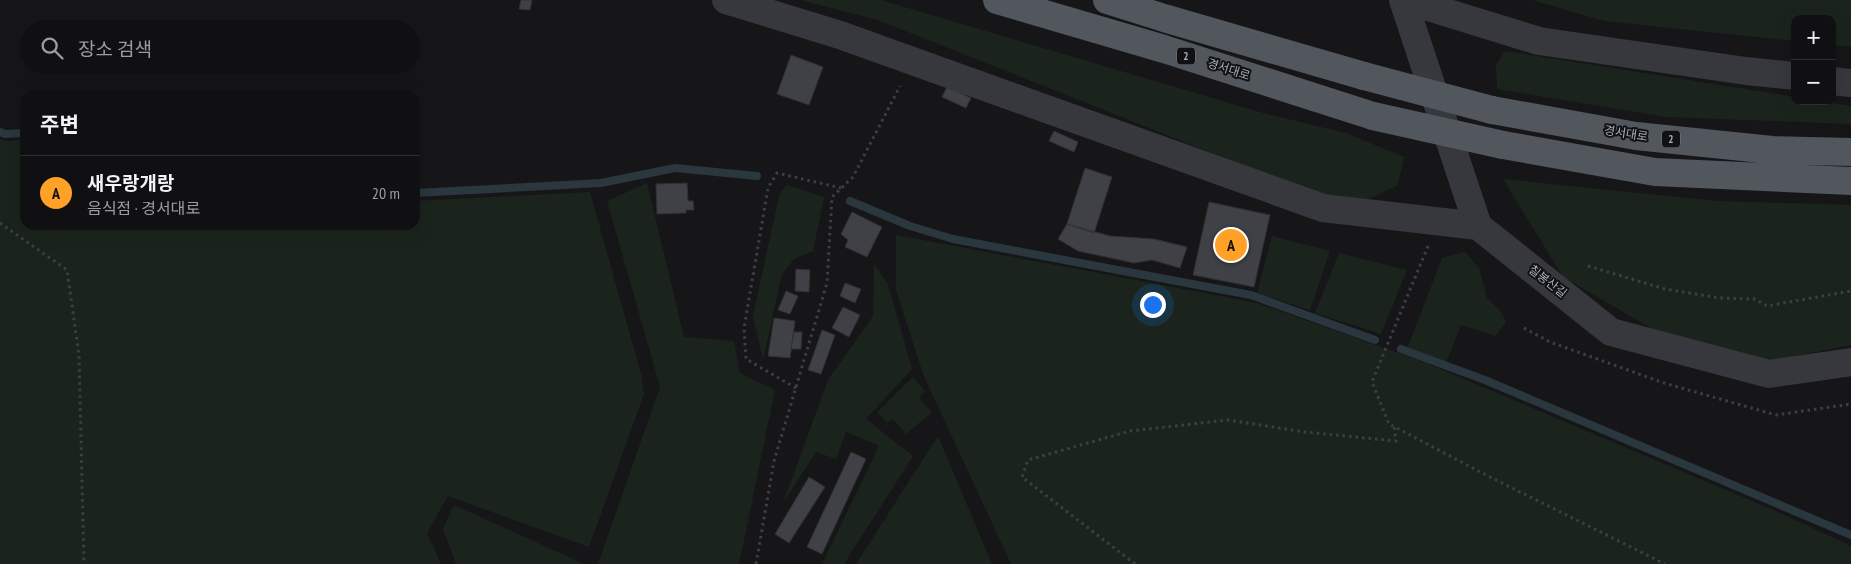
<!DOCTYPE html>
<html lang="ko">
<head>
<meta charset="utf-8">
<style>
  :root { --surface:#101012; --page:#19191b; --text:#f1f3f6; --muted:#9c9d9f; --line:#303032; --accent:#ffa027 }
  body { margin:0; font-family:"PT Sans Narrow","Noto Sans KR",sans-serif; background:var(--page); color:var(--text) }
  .controls { position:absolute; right:15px; top:15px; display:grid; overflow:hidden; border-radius:10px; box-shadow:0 5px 20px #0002 }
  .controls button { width:45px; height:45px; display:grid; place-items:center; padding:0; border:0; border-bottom:1px solid var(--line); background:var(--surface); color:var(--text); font:25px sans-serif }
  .you { position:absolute; left:1152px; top:304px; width:18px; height:18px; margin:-12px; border:4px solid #fff; border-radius:50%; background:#1a73e8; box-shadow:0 0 0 8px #1a73e833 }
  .badge { display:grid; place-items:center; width:32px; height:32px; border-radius:50%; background:var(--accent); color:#111; font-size:16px; font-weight:700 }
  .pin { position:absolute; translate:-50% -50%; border:2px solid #fff; box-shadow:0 1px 5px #0006 }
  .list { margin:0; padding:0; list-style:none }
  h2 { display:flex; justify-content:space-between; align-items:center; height:65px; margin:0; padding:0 20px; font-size:21px }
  h2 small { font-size:16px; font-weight:400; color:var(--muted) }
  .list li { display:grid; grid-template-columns:32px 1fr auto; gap:15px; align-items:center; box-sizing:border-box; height:75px; padding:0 20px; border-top:1px solid var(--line) }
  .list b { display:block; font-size:19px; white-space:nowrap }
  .list p { margin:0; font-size:16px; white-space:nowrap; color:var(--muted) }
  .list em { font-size:16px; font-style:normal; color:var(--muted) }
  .icon { flex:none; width:28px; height:28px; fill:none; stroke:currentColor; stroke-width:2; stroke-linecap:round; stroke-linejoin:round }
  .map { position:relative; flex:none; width:1851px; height:564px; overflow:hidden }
  .search { position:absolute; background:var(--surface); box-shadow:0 5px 20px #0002; left:20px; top:20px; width:400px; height:55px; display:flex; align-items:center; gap:12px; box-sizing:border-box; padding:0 18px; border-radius:28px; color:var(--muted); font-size:19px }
  .panel { position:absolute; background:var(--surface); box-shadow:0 5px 20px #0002; left:20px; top:90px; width:400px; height:140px; border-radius:15px }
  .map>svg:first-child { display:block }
  .green { fill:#1b241c }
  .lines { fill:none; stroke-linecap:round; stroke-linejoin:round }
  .stream { stroke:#2a373e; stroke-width:8 }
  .building { fill:#404146; stroke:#303034 }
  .path { stroke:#3c4045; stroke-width:3; stroke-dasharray:2.5 4; stroke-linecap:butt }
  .minor { stroke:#36383e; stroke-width:28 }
  .major { stroke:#52565d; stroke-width:28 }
  .major-bridge { stroke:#52565d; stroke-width:28 }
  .labels { text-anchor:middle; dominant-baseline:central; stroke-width:4; stroke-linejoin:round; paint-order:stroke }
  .shield { fill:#111113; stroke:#797f88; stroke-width:1 }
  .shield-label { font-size:11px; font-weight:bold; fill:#a6aeba }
  .street-label { font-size:12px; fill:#a6aeba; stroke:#111113 }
</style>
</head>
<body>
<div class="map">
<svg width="1851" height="564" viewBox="0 0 1851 564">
  <rect width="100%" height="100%" fill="#161618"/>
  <path class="green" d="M800 0H881L1263 113 1346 133 1404 157 1398 185 1369 199 1312 193 878 20Z
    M1532 0H1851V47L1832 45V19H1795V41L1604 21Z
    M1505 51 1795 97V101H1820L1851 106V124L1666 117 1497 89 1496 65Z
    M0 139 7 141 25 140V225H415V201L590 192 641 374 644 394 589 547 448 496 427 533 441 564H0Z
    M1503 179 1717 201 1851 205V345L1762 363 1663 335 1563 277Z
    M647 183 684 337 734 341 740 373 775 390 739 564H598L660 387 607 201Z
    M787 185 824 197 813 251 794 259 782 274 763 360 753 315 780 192Z
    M896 235 1257 303 1426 363 1778 512 1851 546V564H1011L923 374 896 290Z
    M1272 236 1330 251 1310 310 1257 293Z
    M1465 252 1479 268 1487 298 1502 313 1506 323 1495 336 1461 325 1445 366 1407 349 1442 258Z
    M1339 253 1407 270 1381 334 1315 313Z
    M874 264 888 284 912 369 866 419 913 456 844 564H822L879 446 846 432 836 459 816 452 783 503 828 380 873 316Z
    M913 377 925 391 919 398 932 412 906 434 893 419 887 423 877 412Z
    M938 436 992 564H856Z
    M454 505 584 564H456L443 529Z"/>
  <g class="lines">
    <path class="stream" d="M0 132 5 134 25 133
      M415 193 601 183 675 168 757 176
      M850 201 910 226 953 239 1251 295 1375 340
      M1401 349 1485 380 1851 535"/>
  </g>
  <path class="building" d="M521 0H532L530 10 519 9Z
    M791 55 823 67 809 105 777 94Z
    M947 87 971 98 966 108 942 97Z
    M1054 131 1078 142 1074 152 1049 141Z
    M1085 168 1112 177 1094 233 1067 224Z
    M687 183 688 201H693L694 210H686V213L657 214 656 184Z
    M1209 202 1270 215 1254 287 1193 275Z
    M852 212 882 227 867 257 845 247 848 240 841 234Z
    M1067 224 1110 236 1154 239 1187 247 1180 268 1152 260 1134 263 1078 251 1058 239Z
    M796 269 810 270 809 292 795 291Z
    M845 283 861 289 855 303 840 296Z
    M786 291 798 296 790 314 778 310Z
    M843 307 860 315 849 337 832 328Z
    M774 318 795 321 790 358 768 356Z
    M822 330 835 335 821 374 808 370Z
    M794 332H802L801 349H791Z
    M851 452 866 459 822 554 807 547Z
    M809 477 825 487 789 543 775 534Z"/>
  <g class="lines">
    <path class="path" d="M0 223 67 270 79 355 84 564
      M1428 246 1372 382 1389 424 1488 476 1665 564
      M1588 266 1665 289 1720 298 1755 299 1767 306 1851 291
      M1524 328 1550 342 1664 383 1776 415 1851 404
      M796 388 746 359 744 328 768 188 777 173 841 188
      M756 564 774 461 827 283 832 197 853 177 900 86
      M1135 564 1022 477 1028 460 1130 431 1228 420 1305 432 1396 441 1394 426"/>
    <path class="minor" d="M726 0 840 35 1323 208 1478 226
      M1403 0 1478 226 1611 332 1769 374 1851 362
      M1406 0 1539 41 1746 71 1795 76
      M1832 81 1851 83"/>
    <path class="major" d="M997 0 1164 49 1373 116
      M1107 0 1164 18 1364 76
      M1492 110 1636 136 1772 150 1851 152
      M1503 145 1655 172 1851 181"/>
    <path class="major-bridge" d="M1364 76 1492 110
      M1373 116 1503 145"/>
  </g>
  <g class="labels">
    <g class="shield">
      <rect x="1177" y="47.5" width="18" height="17" rx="4"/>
      <rect x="1662" y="130.5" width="18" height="17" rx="4"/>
    </g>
    <g class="shield-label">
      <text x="1186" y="56">2</text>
      <text x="1671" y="139">2</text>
    </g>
    <g class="street-label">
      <text transform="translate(1229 69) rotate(18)">경서대로</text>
      <text transform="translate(1626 133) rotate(9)">경서대로</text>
      <text transform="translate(1548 281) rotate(38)">칠봉산길</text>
    </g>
  </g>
</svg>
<div class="controls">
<button>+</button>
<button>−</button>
</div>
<div class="you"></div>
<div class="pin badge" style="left:1231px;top:245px">A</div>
<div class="search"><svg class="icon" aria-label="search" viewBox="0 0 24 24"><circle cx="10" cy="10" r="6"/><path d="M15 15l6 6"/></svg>장소 검색</div>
<section class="panel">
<h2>주변<small></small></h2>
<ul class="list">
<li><span class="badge">A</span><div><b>새우랑개랑</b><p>음식점 · 경서대로</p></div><em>20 m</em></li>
</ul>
</section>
</div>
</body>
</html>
